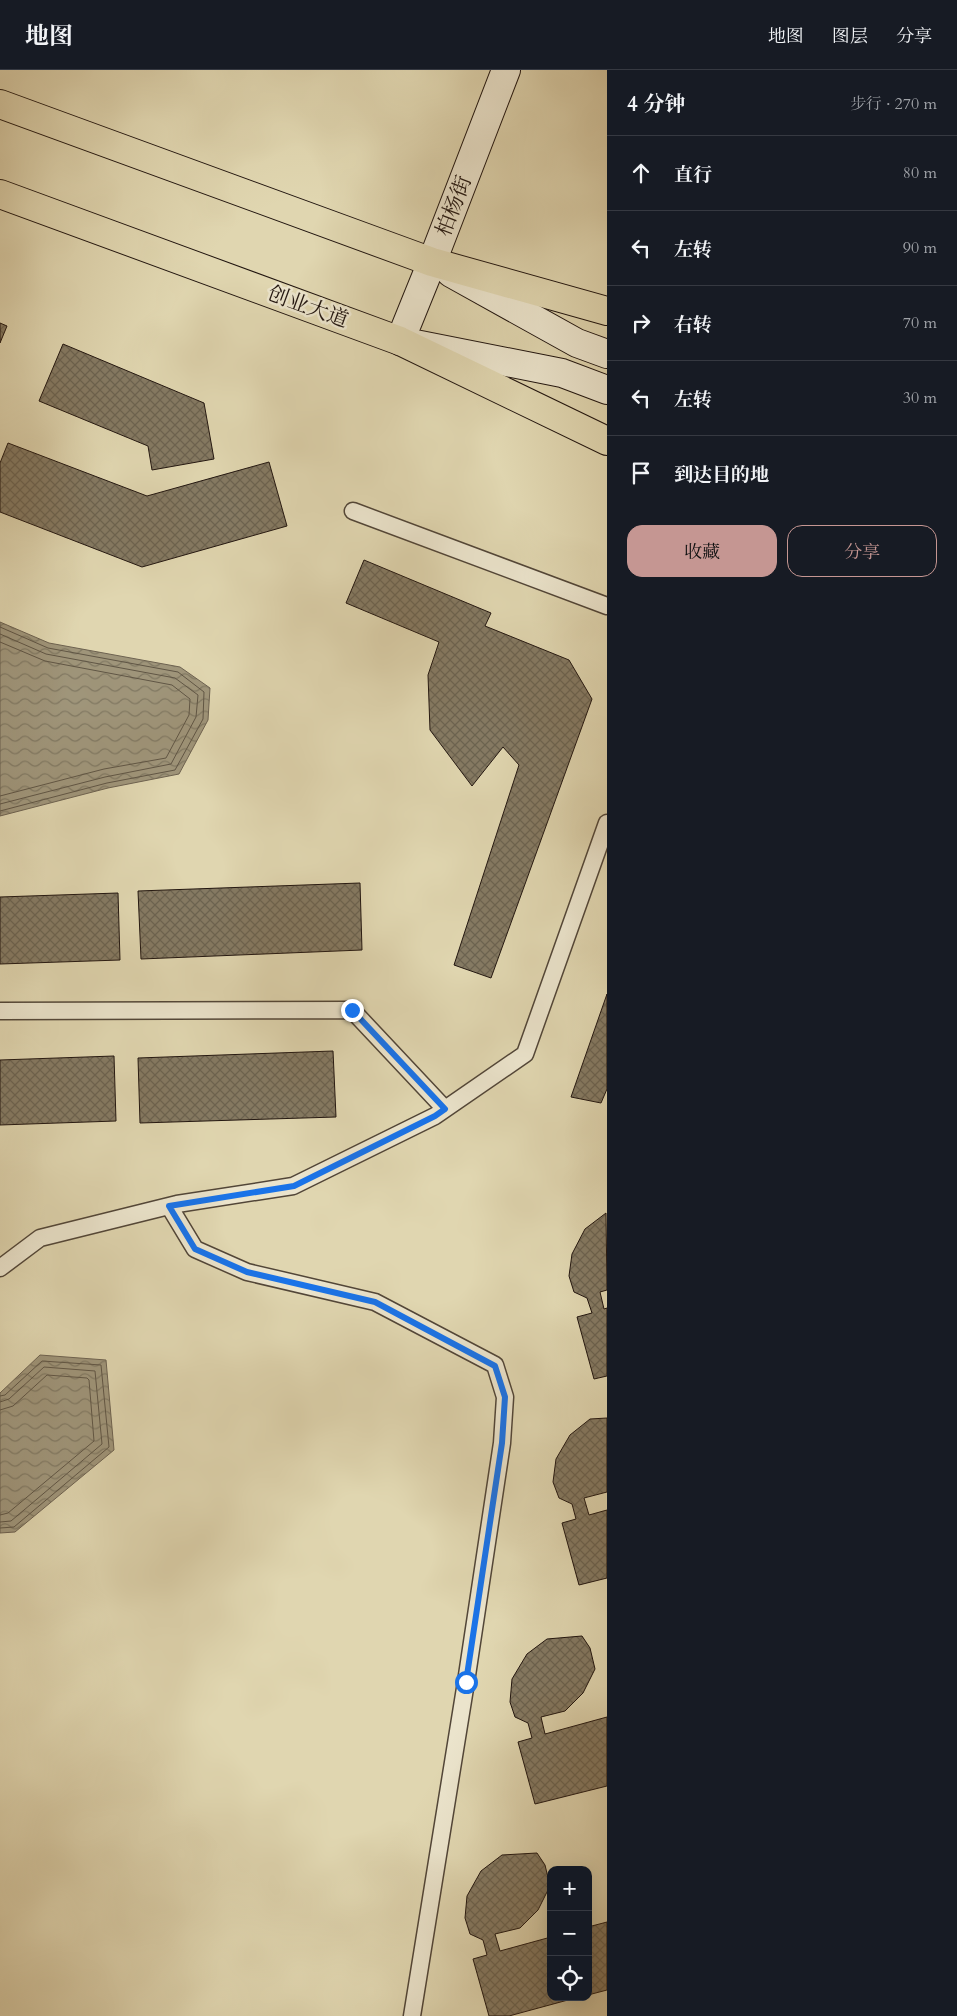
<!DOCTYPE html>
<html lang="zh">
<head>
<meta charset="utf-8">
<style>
  :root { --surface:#171b24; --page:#242831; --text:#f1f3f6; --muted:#9ea1a6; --line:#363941; --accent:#c59692 }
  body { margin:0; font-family:Cardo,"Noto Serif SC",serif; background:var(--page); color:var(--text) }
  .controls { position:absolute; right:15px; bottom:15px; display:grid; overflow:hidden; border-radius:10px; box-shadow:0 5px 20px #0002 }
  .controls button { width:45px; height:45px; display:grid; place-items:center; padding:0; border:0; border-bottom:1px solid var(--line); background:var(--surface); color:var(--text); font:25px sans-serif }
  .stop { position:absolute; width:15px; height:15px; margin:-11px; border:4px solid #1a73e8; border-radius:50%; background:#fff }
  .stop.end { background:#1a73e8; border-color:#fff; box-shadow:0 1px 5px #0008 }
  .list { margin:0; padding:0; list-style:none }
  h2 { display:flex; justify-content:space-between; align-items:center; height:65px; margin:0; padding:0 20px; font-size:21px }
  h2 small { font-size:16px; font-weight:400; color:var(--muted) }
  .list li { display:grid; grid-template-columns:32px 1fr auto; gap:15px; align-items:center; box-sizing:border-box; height:75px; padding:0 20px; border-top:1px solid var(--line) }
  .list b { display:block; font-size:19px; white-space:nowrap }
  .list em { font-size:16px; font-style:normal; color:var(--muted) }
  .actions { display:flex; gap:10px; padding:15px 20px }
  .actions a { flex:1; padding:11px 0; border:1px solid var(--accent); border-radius:15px; text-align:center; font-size:18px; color:var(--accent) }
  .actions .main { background:var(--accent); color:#111 }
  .icon { flex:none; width:28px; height:28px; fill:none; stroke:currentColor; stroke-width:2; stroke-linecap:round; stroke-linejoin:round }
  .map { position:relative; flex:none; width:607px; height:1946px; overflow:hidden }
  header { display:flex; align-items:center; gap:30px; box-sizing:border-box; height:70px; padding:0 25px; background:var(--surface); border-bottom:1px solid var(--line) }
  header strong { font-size:24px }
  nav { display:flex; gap:28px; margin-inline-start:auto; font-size:18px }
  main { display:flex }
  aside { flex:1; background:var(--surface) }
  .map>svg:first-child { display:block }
  .water { fill:url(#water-waves); stroke:#6d6250 }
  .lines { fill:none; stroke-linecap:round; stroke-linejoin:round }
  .shore { stroke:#605645; stroke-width:1 }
  .building { fill:url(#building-cross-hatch); stroke:#221610 }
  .lane-casing { stroke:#524638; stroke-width:19 }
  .secondary-casing { stroke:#221610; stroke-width:30 }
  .primary-casing { stroke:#221610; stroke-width:30 }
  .lane { stroke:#ebe4cc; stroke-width:16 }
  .secondary { stroke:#ebe4cc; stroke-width:28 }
  .primary { stroke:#e0d6b0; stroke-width:28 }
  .route { stroke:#1a73e8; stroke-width:6 }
  .labels { text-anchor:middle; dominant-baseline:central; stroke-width:5; stroke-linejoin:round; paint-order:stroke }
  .street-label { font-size:21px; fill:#221610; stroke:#ebe4cc }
</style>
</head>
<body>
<header>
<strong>地图</strong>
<nav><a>地图</a><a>图层</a><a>分享</a></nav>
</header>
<main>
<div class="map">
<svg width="607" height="1946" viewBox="0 0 607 1946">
  <defs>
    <pattern id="water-waves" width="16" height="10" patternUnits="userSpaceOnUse" patternTransform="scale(1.25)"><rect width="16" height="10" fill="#9f957a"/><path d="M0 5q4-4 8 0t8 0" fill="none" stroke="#817963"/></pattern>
    <pattern id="building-cross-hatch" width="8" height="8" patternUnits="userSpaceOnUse" patternTransform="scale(1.25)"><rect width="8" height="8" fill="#857a63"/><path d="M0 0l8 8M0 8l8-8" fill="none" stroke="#6c6350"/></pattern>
  </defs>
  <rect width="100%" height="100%" fill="#e0d6b0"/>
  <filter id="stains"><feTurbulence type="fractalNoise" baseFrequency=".004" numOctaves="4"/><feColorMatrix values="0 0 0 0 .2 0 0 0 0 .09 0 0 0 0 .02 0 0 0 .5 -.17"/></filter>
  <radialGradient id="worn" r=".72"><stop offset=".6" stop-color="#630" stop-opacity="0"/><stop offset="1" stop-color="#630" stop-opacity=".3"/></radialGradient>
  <path class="water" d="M0 552 49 573 180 597 210 618 208 650 179 704 108 718 0 746Z
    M40 1285 106 1290 114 1380 15 1462 0 1463V1323Z"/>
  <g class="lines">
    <path class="shore" d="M0 557 48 578 178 602 204 622 203 649 175 700 107 713 0 741
      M0 564 46 584 175 608 198 625 196 647 171 694 105 707 0 734
      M0 572 45 591 172 615 190 629 189 645 166 688 104 699 0 726
      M0 1326 5 1325 42 1291 101 1295 109 1377 14 1457 0 1458
      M0 1332 9 1329 44 1297 95 1301 102 1374 11 1451 0 1452
      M0 1340 13 1336 47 1305 87 1308 89 1310 94 1371 8 1443 0 1445"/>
  </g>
  <path class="building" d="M0 253 7 256 0 273Z
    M63 274 204 333 214 389 152 400 148 376 39 331Z
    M8 373 147 426 269 392 287 456 142 497 0 442V393Z
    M364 490 491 543 485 556 569 590 592 629 491 908 454 895 519 695 503 677 472 716 430 660 428 605 439 572 346 533Z
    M360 813 362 880 141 889 138 821Z
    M118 823 120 890 0 894V827Z
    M607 924V1019L601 1033 571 1027Z
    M333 981 336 1047 140 1053 138 988Z
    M114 986 116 1051 0 1055V990Z
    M606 1143 607 1220 600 1222 604 1239 607 1238V1306L594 1309 577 1247 592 1243 587 1228 574 1222 569 1206 572 1184 585 1159Z
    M607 1348V1422L584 1428 589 1445 607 1440V1508L579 1515 562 1453 576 1449 572 1434 559 1428 553 1412 556 1389 570 1365 590 1349Z
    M582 1566 590 1578 595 1599 583 1623 565 1641 541 1647 545 1664 607 1647V1716L535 1734 518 1672 532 1668 528 1653 515 1647 510 1632 512 1609 527 1584 547 1569Z
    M537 1783 545 1795 550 1816 538 1840 520 1858 495 1864 500 1881 551 1867V1927H579L509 1946H489L473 1889 487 1885 483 1870 470 1864 465 1848 467 1826 481 1801 502 1785Z
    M607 1852V1920L588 1925V1857Z"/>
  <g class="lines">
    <defs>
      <path id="lane" d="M353 441 607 536
        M0 941 352 940 445 1039
        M169 1136 195 1179 247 1202 375 1232 495 1295 505 1327 502 1373 466 1612 412 1946
        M0 1198 40 1168 177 1134 293 1116 435 1046 525 984 607 753"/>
      <path id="secondary" d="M506 0 432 192 400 271 562 303 607 320
        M451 203 577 273 607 284"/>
      <path id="primary" d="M0 34 432 192 607 241
        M0 124 400 271 607 371"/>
    </defs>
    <use href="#lane" class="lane-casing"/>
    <use href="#secondary" class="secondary-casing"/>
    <use href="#primary" class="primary-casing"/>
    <use href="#lane" class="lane"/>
    <use href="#secondary" class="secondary"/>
    <use href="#primary" class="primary"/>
  </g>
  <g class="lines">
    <path class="route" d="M352 940 445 1039 435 1046 294 1116 169 1136 195 1179 247 1202 375 1232 495 1296 505 1327 502 1373 466 1612"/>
  </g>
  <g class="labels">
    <g class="street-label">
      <text transform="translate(454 136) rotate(-69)">柏杨街</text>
      <text transform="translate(308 237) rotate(20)">创业大道</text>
    </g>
  </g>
  <rect width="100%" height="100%" filter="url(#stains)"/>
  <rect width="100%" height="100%" fill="url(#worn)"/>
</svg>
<div class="controls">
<button>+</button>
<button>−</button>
<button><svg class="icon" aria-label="locate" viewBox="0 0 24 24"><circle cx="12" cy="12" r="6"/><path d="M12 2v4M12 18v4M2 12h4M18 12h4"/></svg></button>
</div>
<div class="stop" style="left:466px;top:1612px"></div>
<div class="stop end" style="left:352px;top:940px"></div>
</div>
<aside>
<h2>4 分钟<small>步行 · 270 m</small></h2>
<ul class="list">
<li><svg class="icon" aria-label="ahead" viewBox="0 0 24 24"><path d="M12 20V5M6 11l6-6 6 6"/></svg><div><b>直行</b></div><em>80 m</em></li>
<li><svg class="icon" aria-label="left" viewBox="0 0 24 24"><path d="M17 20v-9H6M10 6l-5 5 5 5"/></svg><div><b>左转</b></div><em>90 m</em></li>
<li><svg class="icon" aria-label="right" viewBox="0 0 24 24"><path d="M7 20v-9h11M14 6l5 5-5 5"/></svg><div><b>右转</b></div><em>70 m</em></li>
<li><svg class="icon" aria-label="left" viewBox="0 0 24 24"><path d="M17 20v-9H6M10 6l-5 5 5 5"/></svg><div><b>左转</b></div><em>30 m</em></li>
<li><svg class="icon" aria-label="arrive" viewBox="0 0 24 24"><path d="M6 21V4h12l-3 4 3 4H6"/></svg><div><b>到达目的地</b></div></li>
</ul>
<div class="actions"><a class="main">收藏</a><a>分享</a></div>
</aside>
</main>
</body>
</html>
